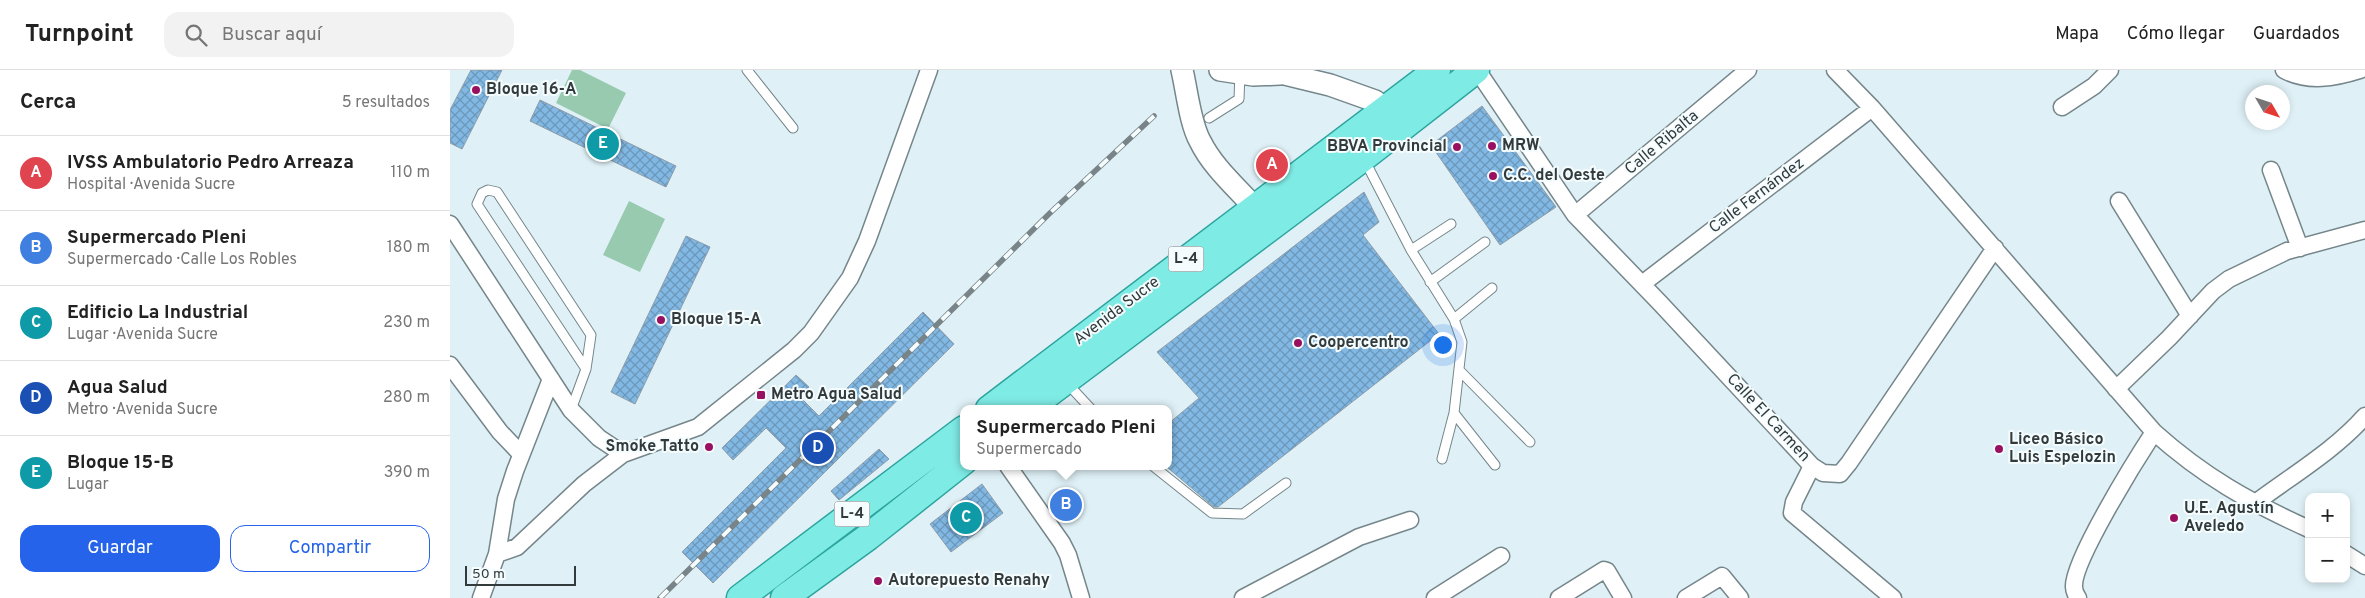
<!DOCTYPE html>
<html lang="es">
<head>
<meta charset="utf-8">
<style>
  :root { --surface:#fff; --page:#f2f2f2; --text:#222; --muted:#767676; --line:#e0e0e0; --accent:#2563eb }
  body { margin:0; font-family:Overpass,sans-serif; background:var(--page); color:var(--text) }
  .controls { position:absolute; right:15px; bottom:15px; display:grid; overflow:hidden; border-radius:10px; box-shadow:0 2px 8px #0003 }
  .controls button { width:45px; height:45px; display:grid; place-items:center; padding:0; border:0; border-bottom:1px solid var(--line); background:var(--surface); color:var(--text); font:25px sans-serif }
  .compass { position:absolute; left:1795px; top:15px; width:45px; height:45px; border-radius:50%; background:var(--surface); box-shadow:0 2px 8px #0003; rotate:129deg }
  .scale { position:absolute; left:15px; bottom:12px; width:111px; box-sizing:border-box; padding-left:5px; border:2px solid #323a3c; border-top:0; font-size:14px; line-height:18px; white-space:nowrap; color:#323a3c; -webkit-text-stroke:4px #f5fcfe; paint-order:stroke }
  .you { position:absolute; left:992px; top:274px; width:18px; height:18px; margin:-12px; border:4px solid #fff; border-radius:50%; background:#1a73e8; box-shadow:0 0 0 8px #1a73e833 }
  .badge { display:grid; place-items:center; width:32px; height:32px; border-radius:50%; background:var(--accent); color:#fff; font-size:16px; font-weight:700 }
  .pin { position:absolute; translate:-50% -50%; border:2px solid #fff; box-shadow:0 1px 5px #0006 }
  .popup { position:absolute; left:510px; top:335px; width:212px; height:65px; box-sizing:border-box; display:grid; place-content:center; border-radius:10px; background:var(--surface); filter:drop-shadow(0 1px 4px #0005); font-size:16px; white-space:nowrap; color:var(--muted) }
  .popup b { font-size:19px; color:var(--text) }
  .popup::after { content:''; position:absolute; left:50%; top:100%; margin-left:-10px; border:10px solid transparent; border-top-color:var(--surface) }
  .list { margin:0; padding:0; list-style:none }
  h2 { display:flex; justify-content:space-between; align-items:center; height:65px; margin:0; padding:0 20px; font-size:21px }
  h2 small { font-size:16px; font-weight:400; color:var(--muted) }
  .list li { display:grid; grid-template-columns:32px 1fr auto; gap:15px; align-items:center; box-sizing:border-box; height:75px; padding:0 20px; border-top:1px solid var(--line) }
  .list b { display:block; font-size:19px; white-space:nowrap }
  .list p { margin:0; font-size:16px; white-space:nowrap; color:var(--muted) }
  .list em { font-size:16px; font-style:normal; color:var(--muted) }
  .actions { display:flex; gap:10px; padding:15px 20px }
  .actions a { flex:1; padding:11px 0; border:1px solid var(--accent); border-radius:15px; text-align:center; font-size:18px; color:var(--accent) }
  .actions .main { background:var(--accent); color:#fff }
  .icon { flex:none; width:28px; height:28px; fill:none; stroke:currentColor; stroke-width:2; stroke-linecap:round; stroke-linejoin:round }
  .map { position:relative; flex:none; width:1915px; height:528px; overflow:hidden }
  header { display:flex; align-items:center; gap:30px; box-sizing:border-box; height:70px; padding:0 25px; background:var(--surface); border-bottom:1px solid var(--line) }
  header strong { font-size:24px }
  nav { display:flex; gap:28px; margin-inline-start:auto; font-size:18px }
  .search { width:350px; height:45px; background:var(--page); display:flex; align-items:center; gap:12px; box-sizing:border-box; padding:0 18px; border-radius:15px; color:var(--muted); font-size:19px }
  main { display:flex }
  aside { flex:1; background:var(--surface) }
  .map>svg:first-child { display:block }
  .pitch { fill:#97caaf }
  .building { fill:url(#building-cross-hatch); stroke:#8f9ca6 }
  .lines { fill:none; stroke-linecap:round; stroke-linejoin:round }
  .service-casing { stroke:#75868b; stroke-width:11 }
  .minor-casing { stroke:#75868b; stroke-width:19 }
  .tertiary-casing { stroke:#75868b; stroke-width:24 }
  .primary-casing { stroke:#2ca49e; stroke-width:29 }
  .service { stroke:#fff; stroke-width:9 }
  .minor { stroke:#fff; stroke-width:16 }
  .tertiary { stroke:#fff; stroke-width:21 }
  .primary { stroke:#7febe5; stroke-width:26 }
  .rail-casing { stroke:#788488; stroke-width:5.5 }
  .rail { stroke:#f5fcfe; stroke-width:4; stroke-dasharray:11; stroke-linecap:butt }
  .poi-dot { fill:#9a1061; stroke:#f5fcfe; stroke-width:2 }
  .labels { text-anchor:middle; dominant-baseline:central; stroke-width:4; stroke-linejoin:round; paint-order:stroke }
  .shield { fill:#f5fcfe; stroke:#6c7476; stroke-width:1 }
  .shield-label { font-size:15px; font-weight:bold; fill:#323a3c }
  .poi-label { font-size:16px; font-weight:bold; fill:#323a3c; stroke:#f5fcfe; text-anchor:start }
  .street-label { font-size:16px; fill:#323a3c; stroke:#f5fcfe }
</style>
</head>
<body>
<header>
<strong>Turnpoint</strong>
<div class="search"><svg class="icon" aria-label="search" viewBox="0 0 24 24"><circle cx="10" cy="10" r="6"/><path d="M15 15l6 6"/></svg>Buscar aquí</div>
<nav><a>Mapa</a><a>Cómo llegar</a><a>Guardados</a></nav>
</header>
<main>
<aside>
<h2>Cerca<small>5 resultados</small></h2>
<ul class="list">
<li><span class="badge" style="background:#e0444e">A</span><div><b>IVSS Ambulatorio Pedro Arreaza</b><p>Hospital · Avenida Sucre</p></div><em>110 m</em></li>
<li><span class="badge" style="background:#3f7fe0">B</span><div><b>Supermercado Pleni</b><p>Supermercado · Calle Los Robles</p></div><em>180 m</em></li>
<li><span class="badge" style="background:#0f9aa8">C</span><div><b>Edificio La Industrial</b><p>Lugar · Avenida Sucre</p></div><em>230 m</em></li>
<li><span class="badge" style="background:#1a4fb4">D</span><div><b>Agua Salud</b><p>Metro · Avenida Sucre</p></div><em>280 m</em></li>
<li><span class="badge" style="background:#0f9aa8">E</span><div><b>Bloque 15-B</b><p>Lugar</p></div><em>390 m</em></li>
</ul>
<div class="actions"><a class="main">Guardar</a><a>Compartir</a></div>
</aside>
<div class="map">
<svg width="1915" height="528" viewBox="0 0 1915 528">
  <defs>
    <pattern id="building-cross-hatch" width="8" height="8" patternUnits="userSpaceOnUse" patternTransform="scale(1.25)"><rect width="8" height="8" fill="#82b9e4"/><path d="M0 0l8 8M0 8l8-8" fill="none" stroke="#6b97ba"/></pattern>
  </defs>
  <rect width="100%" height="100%" fill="#dff1f7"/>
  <path class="pitch" d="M122 0H130L176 23 158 59 106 33Z
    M179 131 215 149 190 202 153 185Z"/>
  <path class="building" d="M21 0H52L12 79 0 73V40Z
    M90 30 226 96 216 117 80 51Z
    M1032 36 1106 137 1050 175 981 75Z
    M914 122 929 152 913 165 989 264 768 437H764L718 398V354L749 328 707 282Z
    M236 166 260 177 185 334 161 322Z
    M473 242 504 274 263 513 232 482 336 378 316 358 283 390 272 378 346 305 359 317 349 326 369 346Z
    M429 379 439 389 389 430 381 421Z
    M532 414 553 443 501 482 480 454Z"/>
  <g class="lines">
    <defs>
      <path id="service" d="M297 0 343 58
        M759 48 789 29 790 3
        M915 91 961 180 1004 249 1012 272 1004 343 1045 395
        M961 180 1001 154
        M980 212 1035 172
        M1004 249 1042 218
        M1009 300 1080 372
        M616 312 641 339
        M121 340 136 299 141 265 47 122 38 120 32 123 27 134 136 299
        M992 389 1004 343
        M703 396 762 443 793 444 836 413"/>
      <path id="minor" d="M1027 0 1125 145 1210 233 1362 396 1373 403 1390 404 1399 393 1545 178
        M1385 0 1422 38 1704 362C1753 406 1799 432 1859 459
        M1834 0C1858 13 1885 8 1910 0
        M1612 37 1644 16 1660 0
        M1821 100 1850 178
        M1669 131 1740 246
        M1125 145 1298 0
        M0 154 121 340 149 368 173 384
        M1192 214 1422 38
        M0 295 50 362 71 384
        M1666 319 1719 268 1763 221 1779 209 1837 181 1915 160
        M558 396 612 473 618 485 631 528
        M1362 396 1344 432 1342 443 1443 528
        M1804 434C1841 406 1884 381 1915 346
        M47 484 56 429 65 401 101 309
        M1896 484 1915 496
        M31 528 47 484 67 477 134 414 173 384 248 357 344 280 361 263 400 208 417 171 479 0
        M793 528 909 467 960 450
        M985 528 1051 486
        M1109 528 1154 500 1157 501 1173 528
        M1236 528 1272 506 1290 528
        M1628 528C1626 525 1624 521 1624 517 1622 492 1687 388 1704 362"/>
      <path id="tertiary" d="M732 0C737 21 740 53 750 71 762 96 786 117 804 137
        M770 0 803 5 830 4
        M818 0 880 15 925 31 933 37 943 53"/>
      <path id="primary" d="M539 339 987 0
        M578 339 913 88 1026 0
        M290 528 514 359
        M334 528 418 467 514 391"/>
    </defs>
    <use href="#service" class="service-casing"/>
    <use href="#minor" class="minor-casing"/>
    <use href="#tertiary" class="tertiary-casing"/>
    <use href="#primary" class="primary-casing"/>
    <use href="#service" class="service"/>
    <use href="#minor" class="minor"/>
    <use href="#tertiary" class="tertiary"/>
    <use href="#primary" class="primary"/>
    <defs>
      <path id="rail" d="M210 528 600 143 704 46"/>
    </defs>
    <use href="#rail" class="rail-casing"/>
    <use href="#rail" class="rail"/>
  </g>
  <g class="poi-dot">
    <circle cx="26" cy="20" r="5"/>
    <circle cx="1042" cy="76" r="5"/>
    <circle cx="1007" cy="77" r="5"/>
    <circle cx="1043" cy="106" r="5"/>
    <circle cx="211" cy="250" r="5"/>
    <circle cx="848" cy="273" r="5"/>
    <rect x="306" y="320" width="10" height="10" rx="2.5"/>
    <circle cx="259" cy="377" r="5"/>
    <circle cx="1549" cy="379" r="5"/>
    <circle cx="1724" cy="448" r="5"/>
    <circle cx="428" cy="511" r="5"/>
  </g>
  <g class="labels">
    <g class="shield">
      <rect x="718.5" y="176.5" width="35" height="25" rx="4"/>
      <rect x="384.5" y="431.5" width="35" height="25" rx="4"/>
    </g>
    <g class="shield-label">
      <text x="736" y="189">L-4</text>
      <text x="402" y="444">L-4</text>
    </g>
    <g class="poi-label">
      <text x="36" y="20">Bloque 16-A</text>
      <text x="1052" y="76">MRW</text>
      <text x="997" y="77" text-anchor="end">BBVA Provincial</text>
      <text x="1053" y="106">C.C. del Oeste</text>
      <text x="221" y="250">Bloque 15-A</text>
      <text x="858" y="273">Coopercentro</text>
      <text x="321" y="325">Metro Agua Salud</text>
      <text x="1559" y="370">Liceo Básico<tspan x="1559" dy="18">Luis Espelozin</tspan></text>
      <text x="249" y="377" text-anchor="end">Smoke Tatto</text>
      <text x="1734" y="439">U.E. Agustín<tspan x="1734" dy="18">Aveledo</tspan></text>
      <text x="438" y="511">Autorepuesto Renahy</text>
    </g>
    <g class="street-label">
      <text transform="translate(1212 73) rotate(-40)">Calle Ribalta</text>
      <text transform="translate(1307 126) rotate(-37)">Calle Fernández</text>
      <text transform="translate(667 241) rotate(-37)">Avenida Sucre</text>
      <text transform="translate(1318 348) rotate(47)">Calle El Carmen</text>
    </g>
  </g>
</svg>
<div class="controls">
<button>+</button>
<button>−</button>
</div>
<svg class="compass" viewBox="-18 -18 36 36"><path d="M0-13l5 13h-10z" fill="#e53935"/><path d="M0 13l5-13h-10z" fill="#767676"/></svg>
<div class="scale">50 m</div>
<div class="you"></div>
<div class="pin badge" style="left:822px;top:95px;background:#e0444e">A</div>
<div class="pin badge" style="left:616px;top:435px;background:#3f7fe0">B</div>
<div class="popup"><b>Supermercado Pleni</b>Supermercado</div>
<div class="pin badge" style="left:516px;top:448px;background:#0f9aa8">C</div>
<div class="pin badge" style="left:368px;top:378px;background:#1a4fb4">D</div>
<div class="pin badge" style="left:153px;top:74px;background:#0f9aa8">E</div>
</div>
</main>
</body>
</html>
